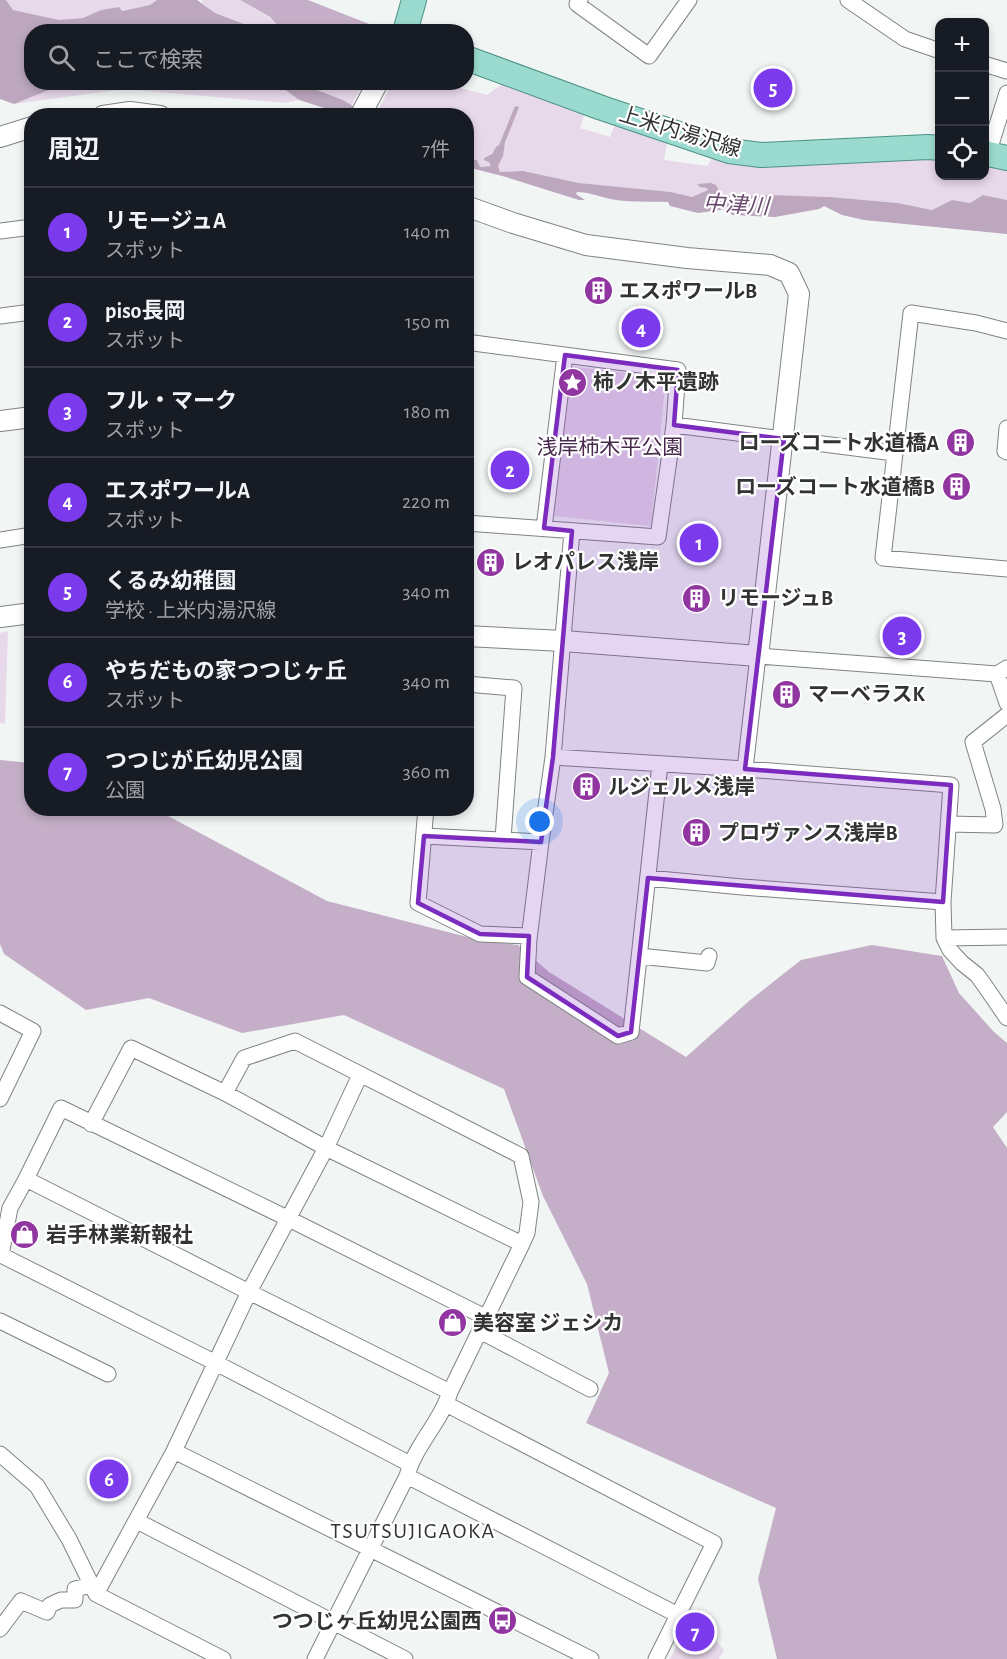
<!DOCTYPE html>
<html lang="ja">
<head>
<meta charset="utf-8">
<style>
  :root { --surface:#171b24; --page:#20242c; --text:#f1f3f6; --muted:#9ea1a6; --line:#363941; --accent:#7c3aed }
  body { margin:0; font-family:"Alegreya Sans","Noto Sans JP",sans-serif; background:var(--page); color:var(--text) }
  .controls { position:absolute; right:18px; top:18px; display:grid; overflow:hidden; border-radius:12px; box-shadow:0 3px 9px #0003 }
  .controls button { width:54px; height:54px; display:grid; place-items:center; padding:0; border:0; border-bottom:2px solid var(--line); background:var(--surface); color:var(--text); font:30px sans-serif }
  .you { position:absolute; left:540px; top:822px; width:21px; height:21px; margin:-15px; border:4px solid #fff; border-radius:50%; background:#1a73e8; box-shadow:0 0 0 9px #1a73e833 }
  .badge { display:grid; place-items:center; width:39px; height:39px; border-radius:50%; background:var(--accent); color:#fff; font-size:20px; font-weight:700 }
  .pin { position:absolute; translate:-50% -50%; border:3px solid #fff; box-shadow:0 2px 6px #0006 }
  .list { margin:0; padding:0; list-style:none }
  h2 { display:flex; justify-content:space-between; align-items:center; height:78px; margin:0; padding:0 24px; font-size:26px }
  h2 small { font-size:20px; font-weight:400; color:var(--muted) }
  .list li { display:grid; grid-template-columns:39px 1fr auto; gap:18px; align-items:center; box-sizing:border-box; height:90px; padding:0 24px; border-top:2px solid var(--line) }
  .list b { display:block; font-size:22px; white-space:nowrap }
  .list p { margin:0; font-size:20px; white-space:nowrap; color:var(--muted) }
  .list em { font-size:20px; font-style:normal; color:var(--muted) }
  .icon { flex:none; width:33px; height:33px; fill:none; stroke:currentColor; stroke-width:2; stroke-linecap:round; stroke-linejoin:round }
  .map { position:relative; flex:none; width:1007px; height:1659px; overflow:hidden }
  .search { position:absolute; background:var(--surface); box-shadow:0 3px 9px #0003; left:24px; top:24px; width:450px; height:66px; display:flex; align-items:center; gap:15px; box-sizing:border-box; padding:0 21px; border-radius:24px; color:var(--muted); font-size:22px }
  .panel { position:absolute; background:var(--surface); box-shadow:0 3px 9px #0003; left:24px; top:108px; width:450px; height:708px; border-radius:24px }
  .map>svg:first-child { display:block }
  .green { fill:#e7d8ea }
  .forest { fill:#c5afc8 }
  .water { fill:#bca7bf }
  .lines { fill:none; stroke-linecap:round; stroke-linejoin:round }
  .minor-casing { stroke:#808383; stroke-width:17 }
  .tertiary-casing { stroke:#808383; stroke-width:22 }
  .primary-casing { stroke:#4b9184; stroke-width:26 }
  .minor { stroke:#fff; stroke-width:15 }
  .tertiary { stroke:#fff; stroke-width:20 }
  .primary { stroke:#9bdbcf; stroke-width:24 }
  .marked { fill:#7b2cbf; fill-opacity:0.2; stroke:#7b2cbf; stroke-width:4.5; stroke-linejoin:round }
  .labels { text-anchor:middle; dominant-baseline:central; stroke-width:4.5; stroke-linejoin:round; paint-order:stroke }
  .street-label { font-size:21px; fill:#323433; stroke:#fff }
  .poi-label { font-size:21px; font-weight:bold; fill:#323433; stroke:#fff; text-anchor:start }
  .park-label { font-size:21px; fill:#48294d; stroke:#fff }
  .water-label { font-size:22px; font-style:italic; fill:#6a4a6f; stroke:#fff }
  .neighbourhood-label { font-size:22px; letter-spacing:1.5px; fill:#323433; stroke:#fff }
</style>
</head>
<body>
<div class="map">
<svg width="1007" height="1659" viewBox="0 0 1007 1659">
  <rect width="100%" height="100%" fill="#f1f5f4"/>
  <path class="green" d="M6 0H157L150 5 121 11 119 7 101 10 83 18 59 21 13 10Z
    M202 0H240L270 18 282 31H257L244 24 215 13 202 3Z
    M67 82 276 83 299 100 285 103 124 89 14 104Z
    M363 82 364 83 351 106C336 96 322 96 309 83Z
    M392 83H441L487 95 502 84 585 113 580 128 610 137 615 125 667 143 664 160 707 166 713 157 914 158 939 160 940 176H984L985 166 1007 171V200L983 195 970 203 952 200 932 210 898 203 830 197 771 195 721 196 718 188H704H708V190L692 197 671 192 579 183 523 171 500 172 498 166 518 107 515 106 499 145 496 147 492 154 484 158 485 160 490 163V166L480 167 477 160H467L466 116H375Z
    M569 366 666 378 651 526 554 516Z
    M8 631 5 724 0 723V633Z
    M692 1614 724 1650 719 1659H670Z"/>
  <path class="forest" d="M240 0H308L387 31H282L270 17Z
    M0 760 31 763 32 808 155 809 327 901 479 940 518 945 549 972 686 1057 749 1001 801 960 872 945 942 956 959 993 994 1032 1007 1043V1112L993 1127 1007 1148V1659H777L758 1579 776 1508 586 1423 609 1373 587 1284 543 1196 504 1089 344 1015 242 1033 149 998 86 1010 4 954 0 944Z"/>
  <path class="water" d="M0 0H6L13 10 59 20 83 18 101 10 119 7 122 11 150 5 157 0H197L215 13 244 24 257 31 32 32V82L66 83 14 104 0 99Z
    M276 83H309L317 90 343 100 367 115H344L337 112 299 100Z
    M515 106 519 107 505 143 503 156 498 166 500 172 523 171 579 183 671 192 692 197 708 190 707 188 700 187 697 184 711 183 716 185 722 196 771 195 830 197 898 203 932 210 952 200 970 203 983 195 1007 200V234L864 220 842 215 824 206 819 209 775 217 732 215 727 209 698 213 670 206 668 202C648 201 629 203 610 199 598 196 589 192 577 192L576 194 585 200H579L506 177 467 167V160H477L480 167 490 166V163L484 160V158L492 154 496 147 499 145Z"/>
  <g class="lines">
    <defs>
      <path id="minor" d="M580 0 577 4 649 56 689 0
        M848 0 905 39 940 51
        M984 64 1007 71
        M988 154 1007 93
        M0 231 32 227
        M0 316 32 312
        M1007 331 976 323 911 313 883 558 1007 569
        M466 342 678 370 674 425 658 537 466 523
        M674 425 894 453
        M1007 428 1005 451 1007 452
        M544 528 565 355
        M572 531 553 757 541 842 529 939 527 977 618 1036 631 1032 660 764
        M0 540 32 535
        M997 674 1007 703
        M466 684 514 688 503 839
        M553 757 745 769 951 785 943 902 944 938 950 950 962 963 977 975 985 986 1007 1018
        M745 769 758 656 997 674 1007 668
        M426 808 418 903 480 934 529 936
        M948 824 995 825 993 809 973 742 1007 715
        M424 836 541 842
        M648 878 742 887 943 902
        M944 938 1007 937
        M639 956 707 963 709 956
        M0 1013 33 1031 0 1099
        M225 1093 244 1058 295 1041 521 1156 531 1202 527 1233 522 1244 450 1392C441 1422 415 1445 407 1476L315 1659
        M91 1124 131 1048 225 1093 326 1148 522 1244
        M26 1179 249 1292 450 1392
        M0 1321 108 1374
        M480 1331 590 1389
        M446 1404 714 1543 656 1659
        M174 1451 591 1659
        M0 1454 37 1486 69 1539 96 1594 223 1659
        M410 1464 216 1363 1 1255 10 1208 26 1179 61 1108 289 1219 485 1317
        M407 1476 678 1615
        M137 1521 405 1659
        M96 1594 174 1451 249 1292 326 1148 360 1075
        M0 1629 21 1601 47 1612 50 1605 61 1600H75V1589L92 1585"/>
      <path id="tertiary" d="M103 116 130 112 160 116
        M360 116 378 82
        M0 137 32 127
        M466 206 513 223 586 245 687 258 770 265 789 273 799 294 758 656 563 641 466 636
        M0 421 32 417
        M0 617 32 613"/>
      <path id="primary" d="M405 32 414 0
        M466 58 602 108 729 151 761 155 928 147 940 148
        M984 153 1007 158"/>
    </defs>
    <use href="#minor" class="minor-casing"/>
    <use href="#tertiary" class="tertiary-casing"/>
    <use href="#primary" class="primary-casing"/>
    <use href="#minor" class="minor"/>
    <use href="#tertiary" class="tertiary"/>
    <use href="#primary" class="primary"/>
  </g>
  <path class="marked" d="M565 355 678 370 674 425 784 439 745 769 951 785 943 902 648 878 631 1032 618 1036 527 977 529 936 480 934 418 903 424 836 541 842 553 757 572 531 544 528Z"/>
  <defs>
    <symbol id="building-disc" viewBox="-11 -11 22 22"><circle r="9.5" fill="#9136a1" stroke="#fff"/><path d="M-4-6H4V6H1V3H-1V6H-4ZM-2.5-4.3h1.7v1.8h-1.7ZM.8-4.3h1.7v1.8H.8ZM-2.5-1h1.7V.8h-1.7ZM.8-1h1.7V.8H.8Z" fill="#fff"/></symbol>
    <symbol id="sight-disc" viewBox="-11 -11 22 22"><circle r="9.5" fill="#9136a1" stroke="#fff"/><path d="M0-6L1.8-2.2L6-1.7L2.9 1.2L3.7 5.4L0 3.3L-3.7 5.4L-2.9 1.2L-6-1.7L-1.8-2.2Z" fill="#fff"/></symbol>
    <symbol id="shop-disc" viewBox="-11 -11 22 22"><circle r="9.5" fill="#9136a1" stroke="#fff"/><path d="M-5-2.5h2.3a2.7 3.5 0 0 1 5.4 0H5L5.5 6h-11ZM-1.5-2.5h3a1.5 2.3 0 0 0-3 0Z" fill="#fff"/></symbol>
    <symbol id="bus-disc" viewBox="-11 -11 22 22"><circle r="9.5" fill="#9136a1" stroke="#fff"/><path d="M-5-6H5V4H4V6H2V4H-2V6H-4V4H-5ZM-3.5-4V0h7V-4ZM-3.5 1.2v1.5H-2V1.2ZM2 1.2v1.5H3.5V1.2Z" fill="#fff"/></symbol>
  </defs>
  <g fill-rule="evenodd">
    <use href="#building-disc" x="582" y="274" width="33" height="33"/>
    <use href="#sight-disc" x="556" y="366" width="33" height="33"/>
    <use href="#building-disc" x="944" y="426" width="33" height="33"/>
    <use href="#building-disc" x="940" y="470" width="33" height="33"/>
    <use href="#building-disc" x="474" y="546" width="33" height="33"/>
    <use href="#building-disc" x="680" y="582" width="33" height="33"/>
    <use href="#building-disc" x="770" y="678" width="33" height="33"/>
    <use href="#building-disc" x="570" y="770" width="33" height="33"/>
    <use href="#building-disc" x="680" y="816" width="33" height="33"/>
    <use href="#shop-disc" x="8" y="1218" width="33" height="33"/>
    <use href="#shop-disc" x="436" y="1306" width="33" height="33"/>
    <use href="#bus-disc" x="486" y="1604" width="33" height="33"/>
  </g>
  <g class="labels">
    <g class="street-label">
      <text transform="translate(680 132) rotate(17)">上米内湯沢線</text>
    </g>
    <g class="poi-label">
      <text x="619" y="291">エスポワールB</text>
      <text x="593" y="382">柿ノ木平遺跡</text>
      <text x="939" y="443" text-anchor="end">ローズコート水道橋A</text>
      <text x="935" y="487" text-anchor="end">ローズコート水道橋B</text>
      <text x="512" y="562">レオパレス浅岸</text>
      <text x="718" y="598">リモージュB</text>
      <text x="808" y="694">マーベラスK</text>
      <text x="608" y="787">ルジェルメ浅岸</text>
      <text x="718" y="833">プロヴァンス浅岸B</text>
      <text x="46" y="1235">岩手林業新報社</text>
      <text x="473" y="1323">美容室 ジェシカ</text>
      <text x="482" y="1621" text-anchor="end">つつじヶ丘幼児公園西</text>
    </g>
    <g class="park-label">
      <text x="610" y="447">浅岸柿木平公園</text>
    </g>
    <g class="water-label">
      <text transform="translate(736 205) rotate(3)">中津川</text>
    </g>
    <g class="neighbourhood-label">
      <text x="413" y="1531">TSUTSUJIGAOKA</text>
    </g>
  </g>
</svg>
<div class="controls">
<button>+</button>
<button>−</button>
<button><svg class="icon" aria-label="locate" viewBox="0 0 24 24"><circle cx="12" cy="12" r="6"/><path d="M12 2v4M12 18v4M2 12h4M18 12h4"/></svg></button>
</div>
<div class="you"></div>
<div class="pin badge" style="left:699px;top:543px">1</div>
<div class="pin badge" style="left:510px;top:470px">2</div>
<div class="pin badge" style="left:902px;top:636px">3</div>
<div class="pin badge" style="left:641px;top:328px">4</div>
<div class="pin badge" style="left:773px;top:88px">5</div>
<div class="pin badge" style="left:109px;top:1479px">6</div>
<div class="pin badge" style="left:695px;top:1632px">7</div>
<div class="search"><svg class="icon" aria-label="search" viewBox="0 0 24 24"><circle cx="10" cy="10" r="6"/><path d="M15 15l6 6"/></svg>ここで検索</div>
<section class="panel">
<h2>周辺<small>7件</small></h2>
<ul class="list">
<li><span class="badge">1</span><div><b>リモージュA</b><p>スポット</p></div><em>140 m</em></li>
<li><span class="badge">2</span><div><b>piso長岡</b><p>スポット</p></div><em>150 m</em></li>
<li><span class="badge">3</span><div><b>フル・マーク</b><p>スポット</p></div><em>180 m</em></li>
<li><span class="badge">4</span><div><b>エスポワールA</b><p>スポット</p></div><em>220 m</em></li>
<li><span class="badge">5</span><div><b>くるみ幼稚園</b><p>学校 · 上米内湯沢線</p></div><em>340 m</em></li>
<li><span class="badge">6</span><div><b>やちだもの家つつじヶ丘</b><p>スポット</p></div><em>340 m</em></li>
<li><span class="badge">7</span><div><b>つつじが丘幼児公園</b><p>公園</p></div><em>360 m</em></li>
</ul>
</section>
</div>
</body>
</html>
